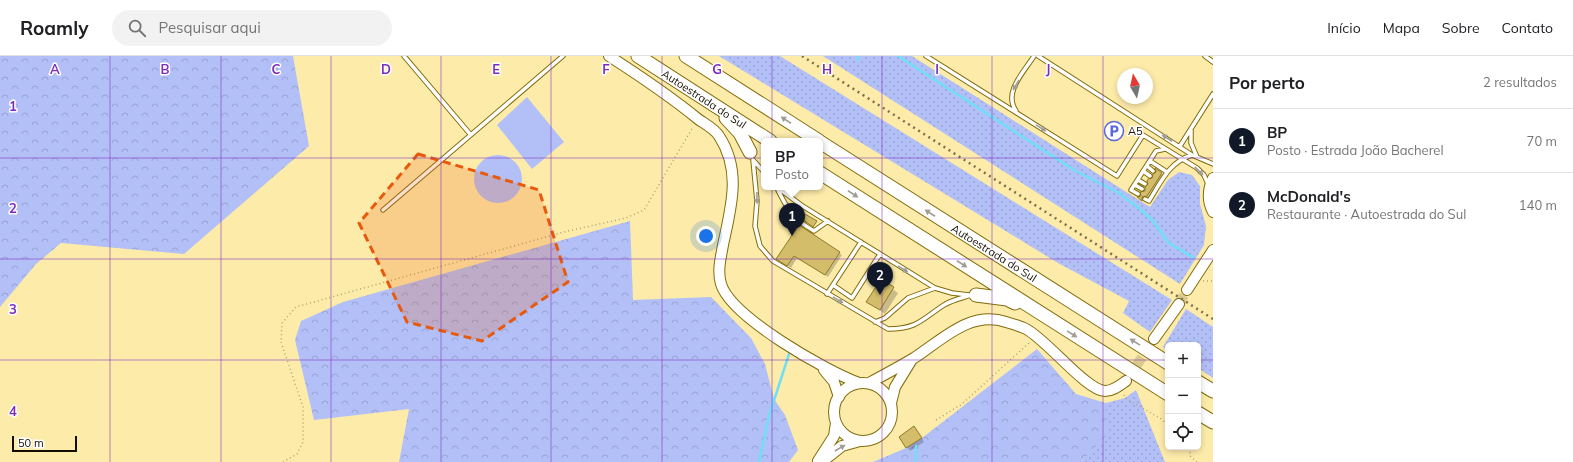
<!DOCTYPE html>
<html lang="pt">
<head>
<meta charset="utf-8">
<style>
  :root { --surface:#fff; --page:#f2f2f2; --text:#202124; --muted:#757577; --line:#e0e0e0; --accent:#111827 }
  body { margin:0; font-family:Mulish,sans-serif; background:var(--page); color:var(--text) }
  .controls { position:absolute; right:12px; bottom:12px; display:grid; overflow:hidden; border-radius:6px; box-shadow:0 2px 6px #0003 }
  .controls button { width:36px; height:36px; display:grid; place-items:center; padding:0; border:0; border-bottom:1px solid var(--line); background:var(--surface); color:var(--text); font:20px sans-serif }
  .compass { position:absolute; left:1117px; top:12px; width:36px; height:36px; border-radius:50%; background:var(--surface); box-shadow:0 2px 6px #0003; rotate:351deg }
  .scale { position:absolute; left:12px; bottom:10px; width:65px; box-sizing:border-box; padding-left:4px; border:2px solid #130d00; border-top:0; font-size:11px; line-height:14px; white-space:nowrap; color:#130d00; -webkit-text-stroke:3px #fff; paint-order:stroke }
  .you { position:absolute; left:706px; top:180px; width:14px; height:14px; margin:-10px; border:3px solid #fff; border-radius:50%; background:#1a73e8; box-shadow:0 0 0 6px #1a73e833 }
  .badge { display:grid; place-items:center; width:26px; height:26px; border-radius:50%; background:var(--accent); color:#fff; font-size:13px; font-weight:700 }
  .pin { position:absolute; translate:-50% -33px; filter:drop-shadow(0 1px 2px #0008) }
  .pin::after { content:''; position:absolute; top:21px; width:14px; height:12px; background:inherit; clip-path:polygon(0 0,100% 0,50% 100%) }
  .popup { position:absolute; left:761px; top:82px; width:62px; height:52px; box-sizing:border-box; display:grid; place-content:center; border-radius:6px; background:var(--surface); filter:drop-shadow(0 1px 3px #0005); font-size:13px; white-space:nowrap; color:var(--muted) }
  .popup b { font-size:15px; color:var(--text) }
  .popup::after { content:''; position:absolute; left:50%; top:100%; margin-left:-8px; border:8px solid transparent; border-top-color:var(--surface) }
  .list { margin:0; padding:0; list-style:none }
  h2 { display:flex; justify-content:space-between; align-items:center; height:52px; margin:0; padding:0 16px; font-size:17px }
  h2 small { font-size:13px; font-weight:400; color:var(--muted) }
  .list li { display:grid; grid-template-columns:26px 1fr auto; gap:12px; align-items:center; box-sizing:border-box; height:64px; padding:0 16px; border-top:1px solid var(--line) }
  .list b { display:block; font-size:15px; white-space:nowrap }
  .list p { margin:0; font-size:13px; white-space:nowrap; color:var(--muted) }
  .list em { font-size:13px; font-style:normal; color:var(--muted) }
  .icon { flex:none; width:22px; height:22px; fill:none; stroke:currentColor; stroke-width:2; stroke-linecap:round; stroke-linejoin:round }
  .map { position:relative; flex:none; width:1213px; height:406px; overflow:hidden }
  header { display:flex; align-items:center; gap:24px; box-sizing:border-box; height:56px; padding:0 20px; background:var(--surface); border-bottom:1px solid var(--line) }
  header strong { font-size:19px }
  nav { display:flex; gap:22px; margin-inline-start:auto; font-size:14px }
  .search { width:280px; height:36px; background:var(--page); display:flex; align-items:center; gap:10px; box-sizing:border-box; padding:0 14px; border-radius:22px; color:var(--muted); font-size:15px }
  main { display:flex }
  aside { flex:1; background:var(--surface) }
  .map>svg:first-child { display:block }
  .grass { fill:url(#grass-dots) }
  .forest { fill:url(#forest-crowns) }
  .pitch { fill:#b3c0f8 }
  .shadow { fill:#0003 }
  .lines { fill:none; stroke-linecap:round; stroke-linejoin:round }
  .stream { stroke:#70def6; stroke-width:2.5 }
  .building { fill:#d3bd6b; stroke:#8f7a23 }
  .secondary-tunnel { stroke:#daca90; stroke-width:10; stroke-dasharray:10 5; stroke-linecap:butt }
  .lane-casing { stroke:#816c0d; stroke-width:5.5 }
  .secondary-casing { stroke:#816c0d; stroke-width:12 }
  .highway-casing { stroke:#816c0d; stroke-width:15 }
  .path { stroke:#b1a373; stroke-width:1.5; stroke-dasharray:1 3; stroke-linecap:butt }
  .lane { stroke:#fff; stroke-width:3.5 }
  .secondary { stroke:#fff; stroke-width:10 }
  .highway { stroke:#fff; stroke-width:13 }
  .rail { stroke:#7c704c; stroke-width:2.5; stroke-dasharray:2 4; stroke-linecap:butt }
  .oneway { fill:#a19e99 }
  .marked { fill:#e8590c; fill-opacity:0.2; stroke:#e8590c; stroke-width:3; stroke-dasharray:8 5; stroke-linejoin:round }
  .grid { fill:none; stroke:#7b2cbf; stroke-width:1; stroke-opacity:0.55 }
  .labels { text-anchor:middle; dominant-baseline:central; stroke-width:3; stroke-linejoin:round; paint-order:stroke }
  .street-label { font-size:11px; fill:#130d00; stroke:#fff }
  .poi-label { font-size:11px; fill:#130d00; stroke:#fff; text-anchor:start }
  .grid-label { font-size:13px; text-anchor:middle; font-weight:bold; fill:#7b2cbf; stroke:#fff; stroke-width:3; stroke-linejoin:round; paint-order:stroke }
</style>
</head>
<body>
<header>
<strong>Roamly</strong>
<div class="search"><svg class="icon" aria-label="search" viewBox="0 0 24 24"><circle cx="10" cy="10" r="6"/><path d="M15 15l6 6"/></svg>Pesquisar aqui</div>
<nav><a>Início</a><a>Mapa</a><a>Sobre</a><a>Contato</a></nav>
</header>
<main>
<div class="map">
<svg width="1213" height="406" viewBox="0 0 1213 406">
  <defs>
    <pattern id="grass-dots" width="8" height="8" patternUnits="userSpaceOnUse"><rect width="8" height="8" fill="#b3c0f8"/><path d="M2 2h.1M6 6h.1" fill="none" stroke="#99a4d3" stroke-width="1.8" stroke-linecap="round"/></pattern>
    <pattern id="forest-crowns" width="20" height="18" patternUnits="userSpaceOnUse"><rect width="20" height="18" fill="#b3c0f8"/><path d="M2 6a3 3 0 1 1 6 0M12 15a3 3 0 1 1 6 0" fill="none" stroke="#99a4d3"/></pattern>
  </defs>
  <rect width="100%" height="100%" fill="#fdebaa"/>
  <path class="grass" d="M719 0H780L1172 244 1150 276 1123 257 1129 245 1058 207Z
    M823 0H912L1150 151 1168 124 1179 116 1192 119 1200 130V148L1206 170 1204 189 1180 228Z
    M1186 253 1213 271V322L1198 312V289H1168V294L1163 291Z
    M1136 334 1165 406H1081L1106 379V347L1125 342Z"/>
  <path class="forest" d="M0 0H293L309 90 184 198 61 187 36 208 0 251Z
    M630 165 633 244 711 241 751 282 765 308 774 343 785 359 798 394 789 406H399L409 353 314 364 295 284 301 265 343 246Z
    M1037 293 1076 338 1106 347 1107 379 1081 406H873L906 392 922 382Z"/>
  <path class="pitch" d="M527 41 564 86 532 113 497 69Z
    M474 123a24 24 0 1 1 48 0a24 24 0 1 1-48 0Z"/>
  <path class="shadow" d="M1161 117 1163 119 1148 141H1144L1143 145 1139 142 1142 141 1149 129Z
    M799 170 842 199 828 221 797 202 791 212 778 203Z
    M881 225 898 237 885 258 868 246Z
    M914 372 924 386 910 395 900 381Z"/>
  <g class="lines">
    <path class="stream" d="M898 0 1074 114 1119 137 1140 153 1152 164 1169 187 1194 202
      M858 4V0
      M759 406 769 360 790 295
      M916 406V390"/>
  </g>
  <path class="building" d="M1155 112 1162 117 1147 140 1142 141V145L1137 141 1141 140 1140 136 1145 135V131L1148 128 1147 125 1148 123 1152 122 1153 118 1156 116Z
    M805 158 817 165 813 171 802 163Z
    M799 169 840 196 825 219 794 200 787 210 776 203Z
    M881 223 894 231 880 254 866 246Z
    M914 370 922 382 906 392 899 381Z"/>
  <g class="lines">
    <path class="secondary-tunnel" d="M1179 248 1187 234
      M1128 322 1151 288"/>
    <defs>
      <path id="lane" d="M404 0 470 78
        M926 0 1117 120 1143 79 1197 112 1204 119 1208 128
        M1038 0 1192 99 1213 108
        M1205 0 1213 6
        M1016 55C1003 36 1024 16 1034 0
        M1191 74V87L1197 101
        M1180 90 1213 38
        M753 104 757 145 755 170 760 190 773 205 888 273C917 273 921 264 944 249 952 244 962 242 971 239
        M753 104 764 116
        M1150 105 1167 116
        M1147 110 1153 115
        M1143 115 1150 120
        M1138 124 1145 128
        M1135 129 1142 133
        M777 131 801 149 935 232 952 237 969 239
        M777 132C787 153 793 163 814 175L828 165
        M1138 138 1131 134 1156 95 1165 93
        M1145 143 1149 145C1161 126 1169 106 1192 99
        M383 154 563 0
        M833 229 852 242 880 198
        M827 238 861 186
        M875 266 885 262 908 242 935 232"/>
      <path id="secondary" d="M609 0C640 20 670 40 698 63 705 68 715 73 719 80 742 115 731 151 723 189 721 201 717 215 721 228 731 261 826 315 859 327
        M1213 122C1208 133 1207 145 1213 156
        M1187 234 1213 194
        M1154 283 1179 248
        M824 314 834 326 839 341
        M869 327C884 319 899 311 914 302 942 284 970 254 1006 266 1013 268 1020 270 1026 273 1046 283 1087 335 1105 335 1113 335 1119 330 1126 325
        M834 356a29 29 0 1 1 58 0a29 29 0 1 1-58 0Z
        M891 347 895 331 911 305
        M818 405 834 380 836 367
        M822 406 842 390 860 385"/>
      <path id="highway" d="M638 0 770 85
        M686 0 819 85
        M726 62 740 77 750 96
        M820 86 1168 307
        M820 117 1168 338
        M976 239 1007 243 1015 247
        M1198 326 1213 335
        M1198 357 1213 366"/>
    </defs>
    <use href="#lane" class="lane-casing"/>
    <use href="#secondary" class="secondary-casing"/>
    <use href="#highway" class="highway-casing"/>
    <path class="path" d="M1203 225H1213
      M1124 339 1125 342 1163 364 1168 371
      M936 364 962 348 1030 286
      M1185 391 1190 394V400L1197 406
      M283 406 297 398 303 386V351L281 286 282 267 296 251 564 176 626 162 644 154 693 71"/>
    <use href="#lane" class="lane"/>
    <use href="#secondary" class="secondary"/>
    <use href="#highway" class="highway"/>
    <path class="rail" d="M802 0 1213 263"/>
  </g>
  <defs><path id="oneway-solid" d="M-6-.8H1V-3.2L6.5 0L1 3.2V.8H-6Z"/></defs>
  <g class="oneway">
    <use href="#oneway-solid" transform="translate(1016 29) rotate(120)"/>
    <use href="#oneway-solid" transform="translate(786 64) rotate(-147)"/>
    <use href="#oneway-solid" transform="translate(1041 72) rotate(32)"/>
    <use href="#oneway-solid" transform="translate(1167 82) rotate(-147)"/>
    <use href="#oneway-solid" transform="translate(1199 115) rotate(44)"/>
    <use href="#oneway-solid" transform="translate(853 138) rotate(33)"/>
    <use href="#oneway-solid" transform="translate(757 142) rotate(89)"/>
    <use href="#oneway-solid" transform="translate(930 157) rotate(-147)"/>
    <use href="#oneway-solid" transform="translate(962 208) rotate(33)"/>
    <use href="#oneway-solid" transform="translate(903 213) rotate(32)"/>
    <use href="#oneway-solid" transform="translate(838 244) rotate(31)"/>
    <use href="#oneway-solid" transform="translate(1072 278) rotate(32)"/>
    <use href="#oneway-solid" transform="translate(1135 286) rotate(-148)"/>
    <use href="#oneway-solid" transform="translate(840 392) rotate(-30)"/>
  </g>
  <path class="marked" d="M418 98 539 134 568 226 482 285 407 266 359 167Z"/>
  <path class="grid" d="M110 0V406M221 0V406M331 0V406M441 0V406M551 0V406M662 0V406M772 0V406M882 0V406M992 0V406M1103 0V406M0 102H1213M0 203H1213M0 304H1168M1198 304H1213"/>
  <defs>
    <symbol id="parking-ring" viewBox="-11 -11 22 22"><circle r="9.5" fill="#fff" stroke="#5a67de" stroke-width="1.5"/><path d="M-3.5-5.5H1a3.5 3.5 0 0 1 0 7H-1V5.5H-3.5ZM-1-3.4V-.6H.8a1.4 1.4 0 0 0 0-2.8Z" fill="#5a67de"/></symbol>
  </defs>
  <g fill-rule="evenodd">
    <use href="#parking-ring" x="1103" y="64" width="22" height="22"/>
  </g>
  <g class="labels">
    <g class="street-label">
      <text transform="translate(704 43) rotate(33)">Autoestrada do Sul</text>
      <text transform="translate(994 197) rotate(32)">Autoestrada do Sul</text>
    </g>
    <g class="poi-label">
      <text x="1128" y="75">A5</text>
    </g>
  </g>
  <g class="grid-label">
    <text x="55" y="18">A</text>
    <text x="165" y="18">B</text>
    <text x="276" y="18">C</text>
    <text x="386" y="18">D</text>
    <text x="496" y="18">E</text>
    <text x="606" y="18">F</text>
    <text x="717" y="18">G</text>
    <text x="827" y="18">H</text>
    <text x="937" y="18">I</text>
    <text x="1048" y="18">J</text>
    <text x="13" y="55">1</text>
    <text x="13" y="157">2</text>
    <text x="13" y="258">3</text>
    <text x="13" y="360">4</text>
  </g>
</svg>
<div class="controls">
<button>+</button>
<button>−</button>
<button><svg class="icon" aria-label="locate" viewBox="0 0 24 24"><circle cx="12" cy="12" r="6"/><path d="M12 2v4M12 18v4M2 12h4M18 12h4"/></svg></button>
</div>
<svg class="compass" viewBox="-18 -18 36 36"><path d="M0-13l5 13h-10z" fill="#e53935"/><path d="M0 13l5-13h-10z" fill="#757577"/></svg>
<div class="scale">50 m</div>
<div class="you"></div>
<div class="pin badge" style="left:792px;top:180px">1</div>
<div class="popup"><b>BP</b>Posto</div>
<div class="pin badge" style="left:880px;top:239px">2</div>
</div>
<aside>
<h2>Por perto<small>2 resultados</small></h2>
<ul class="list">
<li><span class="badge">1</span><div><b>BP</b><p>Posto · Estrada João Bacherel</p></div><em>70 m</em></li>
<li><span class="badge">2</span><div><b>McDonald's</b><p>Restaurante · Autoestrada do Sul</p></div><em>140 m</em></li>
</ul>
</aside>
</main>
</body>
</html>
